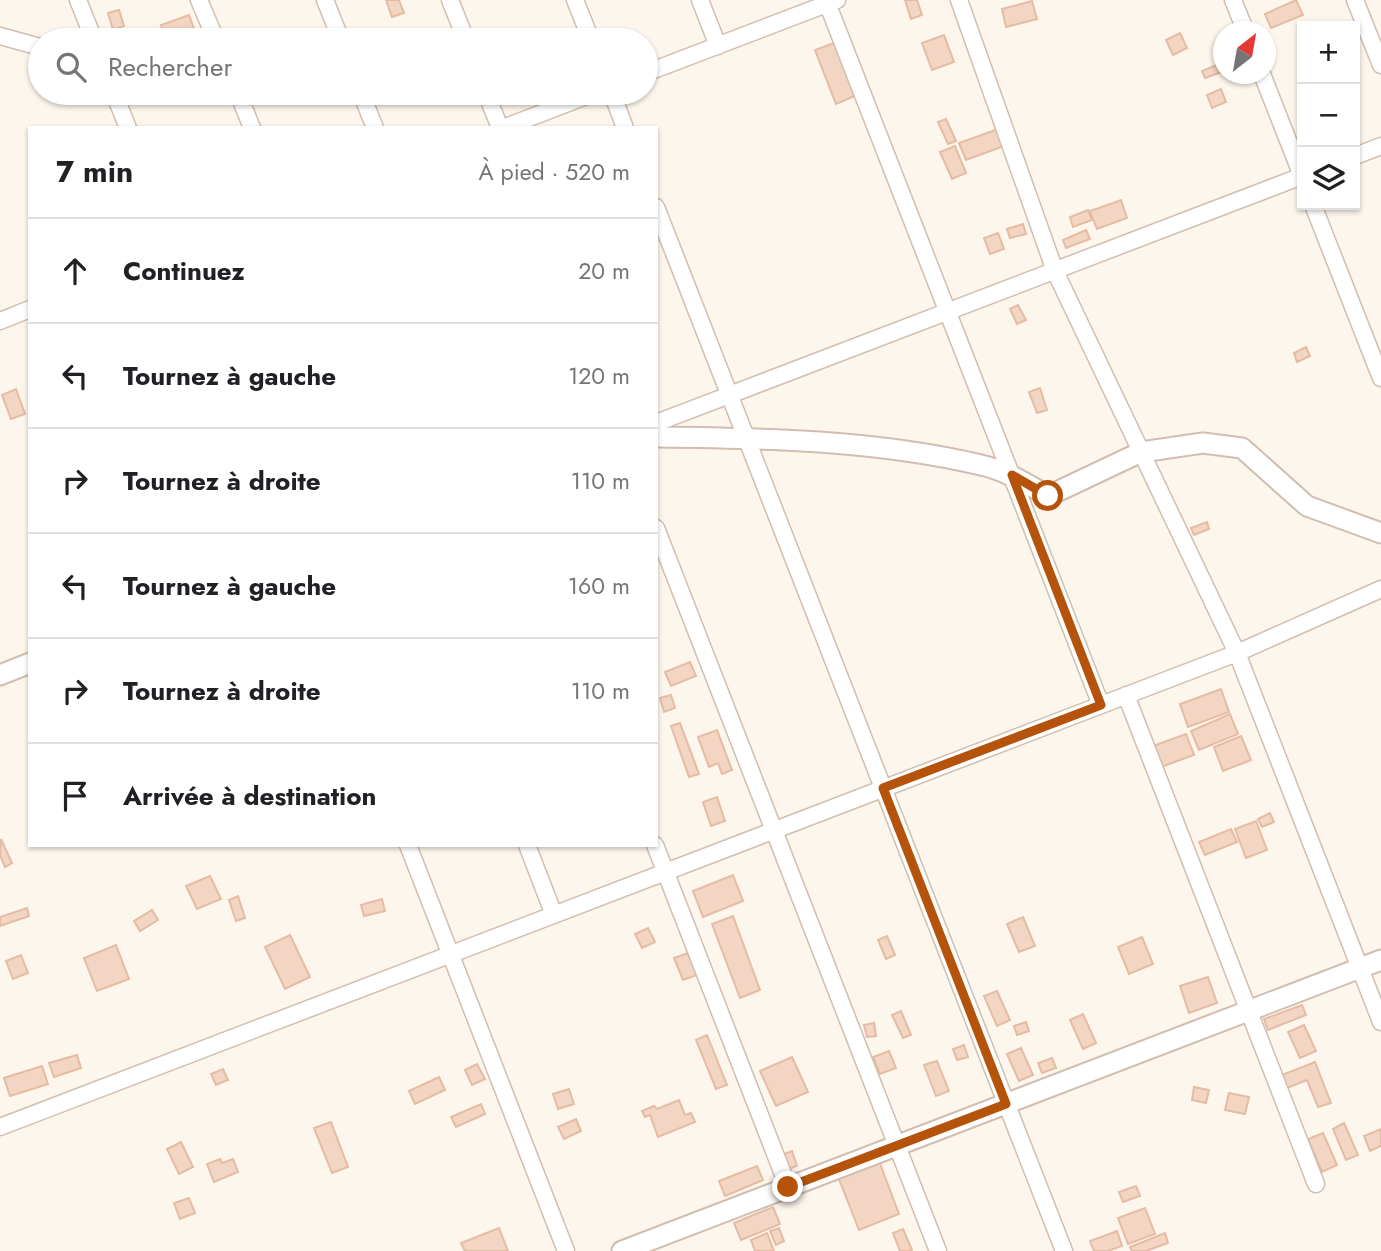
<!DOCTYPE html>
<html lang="fr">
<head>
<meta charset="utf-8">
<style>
  :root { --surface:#fff; --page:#f2f2f2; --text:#202124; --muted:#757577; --line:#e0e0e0 }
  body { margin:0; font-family:Jost,sans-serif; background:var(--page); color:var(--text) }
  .controls { position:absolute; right:21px; top:21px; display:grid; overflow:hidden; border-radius:0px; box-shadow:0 2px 5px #0004 }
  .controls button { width:63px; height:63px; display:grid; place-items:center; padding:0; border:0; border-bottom:2px solid var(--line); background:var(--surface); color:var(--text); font:35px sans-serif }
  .compass { position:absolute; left:1213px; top:21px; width:63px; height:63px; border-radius:50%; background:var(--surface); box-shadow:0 2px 5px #0004; rotate:31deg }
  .stop { position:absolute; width:21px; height:21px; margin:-16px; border:5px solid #b45309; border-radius:50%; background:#fff }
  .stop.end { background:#b45309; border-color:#fff; box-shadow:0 2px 7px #0008 }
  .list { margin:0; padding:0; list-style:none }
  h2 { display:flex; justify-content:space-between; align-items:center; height:91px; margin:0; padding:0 28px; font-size:30px }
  h2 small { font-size:23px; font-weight:400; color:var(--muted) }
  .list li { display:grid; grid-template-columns:46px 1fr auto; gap:21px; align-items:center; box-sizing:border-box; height:105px; padding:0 28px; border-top:2px solid var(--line) }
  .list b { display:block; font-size:26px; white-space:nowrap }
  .list em { font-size:23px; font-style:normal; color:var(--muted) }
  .icon { flex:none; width:38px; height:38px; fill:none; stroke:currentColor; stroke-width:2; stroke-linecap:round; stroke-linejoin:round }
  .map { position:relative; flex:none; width:1381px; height:1251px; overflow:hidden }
  .search { position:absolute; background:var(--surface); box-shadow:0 2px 5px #0004; left:28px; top:28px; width:630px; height:77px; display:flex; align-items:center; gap:18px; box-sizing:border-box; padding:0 24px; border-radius:38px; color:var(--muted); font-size:26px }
  .panel { position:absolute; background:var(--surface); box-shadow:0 2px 5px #0004; left:28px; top:126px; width:630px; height:721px; border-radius:0px }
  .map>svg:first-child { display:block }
  .building { fill:#f3d5c3; stroke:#e6bba3; stroke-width:2 }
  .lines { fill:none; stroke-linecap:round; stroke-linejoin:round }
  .minor-casing { stroke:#d1beb0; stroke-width:19 }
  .tertiary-casing { stroke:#d1beb0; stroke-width:23 }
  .minor { stroke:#fff; stroke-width:16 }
  .tertiary { stroke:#fff; stroke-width:19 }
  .route { stroke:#b45309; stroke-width:9 }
</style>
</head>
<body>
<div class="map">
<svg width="1381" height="1251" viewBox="0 0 1381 1251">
  <rect width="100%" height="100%" fill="#fdf6ec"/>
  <path class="building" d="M386 0H399L404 13 392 17Z
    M905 0H917L922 15 911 19Z
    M1296 0 1303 15 1271 28 1265 14Z
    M1032 1 1037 19 1006 27 1002 9Z
    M119 10 124 26 113 30 108 13Z
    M189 15 194 29 166 39 161 25Z
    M1180 33 1187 48 1173 55 1166 40Z
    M944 35 954 62 932 70 922 43Z
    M834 43 855 96 836 104 815 50Z
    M1224 62V71L1205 78 1202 71Z
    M1221 89 1226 102 1212 108 1207 95Z
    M946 119 956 141 948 144 938 122Z
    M998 129 1004 146 966 160 959 143Z
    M955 146 966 173 952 179 940 152Z
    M1121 200 1127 218 1097 229 1090 211Z
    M1088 210 1092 220 1073 227 1070 217Z
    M1023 224 1026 234 1010 238 1007 229Z
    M1086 230 1090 239 1066 248 1063 240Z
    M998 233 1004 249 990 254 984 238Z
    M1018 305 1026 320 1017 324 1010 309Z
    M1306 347 1310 356 1297 362 1294 353Z
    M1040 388 1047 410 1037 413 1029 392Z
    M16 389 25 414 11 419 2 395Z
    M1207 522 1209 529 1194 535 1191 528Z
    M690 662 696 676 671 686 665 672Z
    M1221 689 1229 712 1188 727 1180 704Z
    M671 695 675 708 664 712 660 698Z
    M1230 714 1238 734 1199 750 1191 731Z
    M680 723 699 774 689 777 671 726Z
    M717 730 732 770 722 774 718 763 709 767 698 737Z
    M1186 734 1194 755 1161 767 1153 746Z
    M1241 736 1251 760 1223 771 1214 747Z
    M717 797 725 821 711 826 703 802Z
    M1270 813 1274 822 1262 827 1258 819Z
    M1256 821 1267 850 1246 858 1235 829Z
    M1231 829 1237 842 1205 855 1199 842Z
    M1 839 12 863 5 867 0 855Z
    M733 875 743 901 703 917 693 891Z
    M210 876 221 899 197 909 186 886Z
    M238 896 245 918 236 921 229 900Z
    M382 899 385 911 364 916 361 905Z
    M27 908 29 916 0 926V917Z
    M152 910 158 920 140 931 134 921Z
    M733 916 760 990 740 998 712 924Z
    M1023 917 1035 946 1019 952 1007 924Z
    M648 928 655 942 642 948 635 934Z
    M290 935 310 977 285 989 265 947Z
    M887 936 895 955 886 959 878 940Z
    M1142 937 1153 964 1129 974 1118 947Z
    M116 945 129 979 97 991 84 958Z
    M688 953 697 975 683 980 674 958Z
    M21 955 28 973 13 979 6 961Z
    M1208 977 1217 1003 1189 1013 1180 986Z
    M997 991 1010 1020 997 1026 984 996Z
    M1302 1005 1306 1015 1268 1030 1264 1019Z
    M901 1011 911 1035 903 1038 892 1015Z
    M1083 1014 1096 1043 1083 1049 1070 1020Z
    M1026 1022 1029 1031 1017 1035 1014 1026Z
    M874 1023 876 1036 867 1037 864 1025Z
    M1304 1025 1316 1051 1300 1058 1288 1032Z
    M707 1035 727 1085 716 1089 696 1040Z
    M964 1045 968 1057 957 1060 953 1049Z
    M1021 1048 1033 1075 1019 1081 1007 1054Z
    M889 1051 896 1068 880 1074 873 1057Z
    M77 1055 81 1068 54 1077 49 1063Z
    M792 1057 808 1092 776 1106 760 1071Z
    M1052 1058 1056 1068 1042 1073 1038 1063Z
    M937 1061 949 1091 936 1096 924 1065Z
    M1315 1062 1331 1103 1318 1107 1307 1080 1287 1088 1282 1075Z
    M477 1064 485 1079 472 1085 465 1070Z
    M42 1066 48 1084 10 1096 4 1078Z
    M223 1069 228 1080 216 1085 211 1074Z
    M439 1077 445 1090 415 1104 409 1091Z
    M1194 1087 1209 1090 1206 1103 1192 1100Z
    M569 1089 574 1104 558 1109 553 1094Z
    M1229 1093 1249 1097 1245 1114 1225 1110Z
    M679 1100 685 1115 691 1113 695 1122 658 1137 650 1115 645 1117 642 1111 654 1106 657 1109Z
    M481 1104 485 1114 456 1127 451 1117Z
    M576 1119 581 1131 564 1139 558 1127Z
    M331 1122 348 1167 332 1173 314 1128Z
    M1344 1123 1358 1155 1346 1160 1333 1129Z
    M1381 1129V1146L1370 1151 1364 1136Z
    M1323 1133 1337 1165 1322 1172 1308 1139Z
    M181 1142 193 1167 179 1174 167 1149Z
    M792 1151 797 1166 789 1169 784 1154Z
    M220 1159 222 1163 233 1159 238 1172 214 1182 207 1164Z
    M879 1161 899 1214 859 1230 839 1179Z
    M757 1166 763 1180 725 1196 719 1181Z
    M1136 1186 1140 1196 1123 1202 1119 1192Z
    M189 1198 195 1213 180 1219 174 1203Z
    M773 1207 780 1224 741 1240 734 1223Z
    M1145 1208 1155 1234 1128 1244 1118 1218Z
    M499 1228 508 1251H465L461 1243Z
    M779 1228 784 1241 776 1245 770 1231Z
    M903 1229 912 1250 910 1251H900L893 1233Z
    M1117 1231 1122 1246 1108 1251H1094L1090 1241Z
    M767 1233 774 1251H755L751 1240Z
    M1165 1233 1168 1243 1146 1251H1132L1130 1247Z"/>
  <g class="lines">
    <defs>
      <path id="minor" d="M78 0 94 40
        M199 0 216 40
        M325 0 341 40
        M450 0 466 40
        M575 0 591 40
        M700 0 718 46
        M826 0 1101 705
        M959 0 1055 271 1237 653 1381 1022
        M1233 0 1246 32
        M1355 0 1381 65
        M0 36 40 47
        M646 73 837 0
        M1262 74 1302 176
        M114 93 128 128
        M238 93 252 128
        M361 93 375 128
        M486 93 500 128
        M612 93 625 128
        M503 128 594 93
        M1355 156 1381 146
        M1313 205 1381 378
        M656 207 1064 1251
        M0 321 30 309
        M656 423 1302 176
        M656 528 938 1251
        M1126 695 1316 1184
        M408 845 566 1251
        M527 845 554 915
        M655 845 788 1187
        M0 1127 1237 653 1381 589"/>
      <path id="tertiary" d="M656 437C764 438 875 440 981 465 1005 470 1027 484 1048 496L1141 452 1203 443 1242 448 1307 506 1381 533
        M0 675 30 663
        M622 1251 1381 960"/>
    </defs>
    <use href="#minor" class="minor-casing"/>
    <use href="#tertiary" class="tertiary-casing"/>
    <use href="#minor" class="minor"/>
    <use href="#tertiary" class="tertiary"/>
  </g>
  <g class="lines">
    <path class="route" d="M788 1187 1006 1104 883 788 1101 705 1012 475 1048 496"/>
  </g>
</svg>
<div class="controls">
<button>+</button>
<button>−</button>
<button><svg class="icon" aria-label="layers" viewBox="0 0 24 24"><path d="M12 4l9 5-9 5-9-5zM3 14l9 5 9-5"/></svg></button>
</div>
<svg class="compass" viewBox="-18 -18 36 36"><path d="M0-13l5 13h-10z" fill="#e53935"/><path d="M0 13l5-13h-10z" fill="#757577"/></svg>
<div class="stop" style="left:1048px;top:496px"></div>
<div class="stop end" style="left:788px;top:1187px"></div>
<div class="search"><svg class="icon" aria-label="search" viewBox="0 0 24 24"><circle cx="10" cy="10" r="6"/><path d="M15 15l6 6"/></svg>Rechercher</div>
<section class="panel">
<h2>7 min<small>À pied · 520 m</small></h2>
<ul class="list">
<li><svg class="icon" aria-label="ahead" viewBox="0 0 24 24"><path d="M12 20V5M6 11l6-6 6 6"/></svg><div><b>Continuez</b></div><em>20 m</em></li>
<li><svg class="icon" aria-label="left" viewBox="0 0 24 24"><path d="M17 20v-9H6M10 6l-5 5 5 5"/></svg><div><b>Tournez à gauche</b></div><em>120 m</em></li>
<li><svg class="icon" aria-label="right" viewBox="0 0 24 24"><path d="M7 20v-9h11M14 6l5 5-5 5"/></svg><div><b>Tournez à droite</b></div><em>110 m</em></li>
<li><svg class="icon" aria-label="left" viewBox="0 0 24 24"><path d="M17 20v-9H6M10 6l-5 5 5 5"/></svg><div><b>Tournez à gauche</b></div><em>160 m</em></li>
<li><svg class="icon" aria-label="right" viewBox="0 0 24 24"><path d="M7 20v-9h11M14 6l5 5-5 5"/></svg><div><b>Tournez à droite</b></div><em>110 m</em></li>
<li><svg class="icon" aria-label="arrive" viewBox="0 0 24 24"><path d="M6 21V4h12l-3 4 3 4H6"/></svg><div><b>Arrivée à destination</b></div></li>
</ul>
</section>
</div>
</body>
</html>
